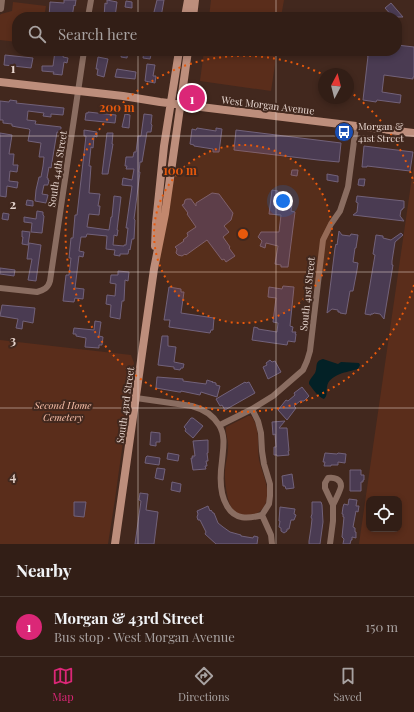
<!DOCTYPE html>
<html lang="en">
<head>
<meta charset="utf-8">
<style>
  :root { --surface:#321e16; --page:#3a271f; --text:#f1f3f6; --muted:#a8a2a1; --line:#4d3c35; --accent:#db2777 }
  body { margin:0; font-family:"Playfair Display",serif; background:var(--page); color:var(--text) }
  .controls { position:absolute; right:12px; bottom:12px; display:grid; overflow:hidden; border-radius:8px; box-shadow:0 2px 6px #0003 }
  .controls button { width:36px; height:36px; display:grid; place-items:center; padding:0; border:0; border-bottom:1px solid var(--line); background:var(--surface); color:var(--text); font:20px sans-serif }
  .compass { position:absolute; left:318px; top:68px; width:36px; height:36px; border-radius:50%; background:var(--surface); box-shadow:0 2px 6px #0003; rotate:7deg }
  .you { position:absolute; left:283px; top:201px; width:14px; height:14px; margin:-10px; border:3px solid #fff; border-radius:50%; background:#1a73e8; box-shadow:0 0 0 6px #1a73e833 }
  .badge { display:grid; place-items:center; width:26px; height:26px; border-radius:50%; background:var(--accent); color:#fff; font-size:13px; font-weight:700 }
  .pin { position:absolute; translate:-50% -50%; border:2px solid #fff; box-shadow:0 1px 4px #0006 }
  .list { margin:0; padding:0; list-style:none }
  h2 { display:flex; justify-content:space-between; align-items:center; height:52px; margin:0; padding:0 16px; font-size:17px }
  h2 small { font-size:13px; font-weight:400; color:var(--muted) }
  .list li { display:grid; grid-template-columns:26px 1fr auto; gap:12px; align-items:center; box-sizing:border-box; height:60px; padding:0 16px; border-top:1px solid var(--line) }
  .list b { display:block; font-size:15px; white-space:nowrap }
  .list p { margin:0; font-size:13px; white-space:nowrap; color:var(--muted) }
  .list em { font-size:13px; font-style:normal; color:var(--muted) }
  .icon { flex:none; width:22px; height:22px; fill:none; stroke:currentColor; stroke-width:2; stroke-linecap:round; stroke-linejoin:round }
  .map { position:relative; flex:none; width:414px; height:544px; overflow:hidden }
  .search { position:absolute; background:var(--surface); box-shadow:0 2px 6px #0003; left:12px; right:12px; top:12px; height:44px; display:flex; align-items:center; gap:10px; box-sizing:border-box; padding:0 14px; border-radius:16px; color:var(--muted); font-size:15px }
  .sheet { height:112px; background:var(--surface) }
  nav { display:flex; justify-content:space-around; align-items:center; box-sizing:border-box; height:56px; border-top:1px solid var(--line); background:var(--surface); font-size:11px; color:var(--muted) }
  nav a { display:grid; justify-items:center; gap:2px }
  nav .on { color:var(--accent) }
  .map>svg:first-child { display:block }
  .green { fill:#5a2d1b; fill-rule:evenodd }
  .water { fill:#032126 }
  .building { fill:#4a3b52; stroke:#72627a }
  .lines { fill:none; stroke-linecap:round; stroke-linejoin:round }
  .street { stroke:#8a6d61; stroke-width:6 }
  .secondary { stroke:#bd8e7c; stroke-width:8 }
  .grid { fill:none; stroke:#e6d5ce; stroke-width:1; stroke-opacity:0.55 }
  .ring { fill:none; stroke:#e8590c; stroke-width:2; stroke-dasharray:2 4 }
  .labels { text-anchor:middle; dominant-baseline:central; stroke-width:4; stroke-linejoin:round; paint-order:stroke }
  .street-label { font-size:10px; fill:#e6d5ce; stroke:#42281e }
  .poi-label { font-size:10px; fill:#e6d5ce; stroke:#42281e; text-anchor:start }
  .park-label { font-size:10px; font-style:italic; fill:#f8bfa9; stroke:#42281e }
  .grid-label { font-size:13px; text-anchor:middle; font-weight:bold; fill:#e6d5ce; stroke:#42281e; stroke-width:4; stroke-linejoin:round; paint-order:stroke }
  .centre { fill:#e8590c; stroke:#42281e; stroke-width:2 }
  .ring-label { font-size:12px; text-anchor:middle; font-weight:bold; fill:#e8590c; stroke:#42281e; stroke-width:4; stroke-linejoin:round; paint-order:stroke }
</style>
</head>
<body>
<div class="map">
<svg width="414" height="544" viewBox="0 0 414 544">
  <rect width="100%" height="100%" fill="#42281e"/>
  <path class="green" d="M211 0H284L281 17H209Z
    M13 2 46 6 44 17H17V42L0 40V15L1 14 12 11Z
    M204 51H277L271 91 200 81Z
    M414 163V544H359ZM369 499H399V529H369Z
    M0 340 131 355 134 363 115 499 108 544H0Z
    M248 416H251C261 428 257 446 259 460 262 473 269 485 267 499 264 514 245 523 234 511 230 506 228 500 227 494 225 484 224 473 226 463 227 458 228 453 228 448 229 441 225 433 226 427Z"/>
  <path class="water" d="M323 359 338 364 341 362 359 363 360 365 358 369C348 372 329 374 327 387 326 392 328 395 324 399 318 397 313 389 309 384V382C310 379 313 376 315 373 318 367 314 361 323 359Z"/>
  <path class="building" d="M64 0H76L75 6 74 5 72 17H49L50 2 64 3Z
    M107 0 117 2 115 17H104L105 3 107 4Z
    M157 0H164L161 17 153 16Z
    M126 1 132 2V8L125 7Z
    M391 3 403 17H393L385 8Z
    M397 45 414 47V77H413V79L384 75 382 92 401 95 400 103 377 100 376 102 363 100 368 56H367V51H397Z
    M55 51 64 52 63 57 68 58 67 63 64 62 62 75 53 74 54 72 42 71V66H53Z
    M122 51H128L127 58 121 57Z
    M144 51H152L150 59 143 58Z
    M5 55 33 58 31 68 4 65Z
    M98 57 108 59 104 77 97 75 98 69H96Z
    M147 64 155 65 153 76H156L155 83 145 81Z
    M117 69 136 72 135 79 115 77Z
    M10 100 17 101 16 103 64 108 63 115 51 114V117L43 116 44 113 28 111 27 120 36 121 35 124 61 127V133L57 132 51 168 49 167 47 178H48V180H49L48 185H44L42 194 48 195 46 203 35 201 36 190 39 177H41L43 166 44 157H39L41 143 28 141 30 130 29 129 17 127 12 126V124L3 123V120H0V101L9 102Z
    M88 112 116 115 115 123 85 120 86 113H88Z
    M125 114 130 115 129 128 122 127Z
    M144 114 152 115 151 124 152 125 151 132H147L142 162H140L139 172H140L134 219 135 220 134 239H132L130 250 129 249 128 254H120V256L114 255 115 250 106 249 107 236 87 234 86 237H81L79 251 84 252 83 257 79 256 75 288 84 289 83 299 75 298 74 302 63 301 66 275H69L71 258H69L71 238H73L75 215H77L86 136H84V130L97 132V137L94 136 93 148 91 147 89 166H91L89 193 100 194 98 206H100L99 215 89 214 87 227 109 230 111 217H112L114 196 121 197 117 230H118L117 236 114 235 113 245 124 246V245H126L128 228H126L132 186 122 185 123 178 132 180 134 169H126L127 166H125L126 157H133L134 152H136L138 136H141Z
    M197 128 216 131V128L222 129 219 152H213V149L194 146V145L190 144 192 129 196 130Z
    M236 130 341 143 339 162 318 160 234 150Z
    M0 133 12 135 9 154H14L13 165H18L17 172 10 171 9 181 18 182 17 188 7 186 6 197 0 196Z
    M107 133H113L112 144H113L108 174H102Z
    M364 146 413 152 410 171 367 166V167H362Z
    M292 170H298L297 176 291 175Z
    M327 174 338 176V182L327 180Z
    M359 179H365L364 186 358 185Z
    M272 190 278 191 277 203 292 205 291 211 295 212 288 267H281V265L275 264 278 246 266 243 265 248 260 246 262 241 258 237 261 232H279L281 215 269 214Z
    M212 193 219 194 233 213 231 220 224 226 229 232 223 237 230 247 229 248 235 256 226 262 224 259 222 260 207 240 186 255 185 254 182 256 178 255 176 253 177 249 175 247 184 241 183 240 188 236 187 233 196 227 187 214 188 213 182 205 184 204 185 200 187 199H191L196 206V203Z
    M357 196 404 201V208H403L402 210H401L400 216 404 221 353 215 357 212 358 203 356 202Z
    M27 200 33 201V206L26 205Z
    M37 211 43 212V215L44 216 42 233 31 232 32 223 24 222V217L36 219Z
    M3 213 9 214 8 220 2 219Z
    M22 231 30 232 28 245 22 244 23 237H22Z
    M339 231 342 235 350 236 351 234 358 235 356 248H355L353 262 358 263 357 270 353 291H350L346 314 340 313V312H338V310L332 309 327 313 335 248 336 244 337 245Z
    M401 233 403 235 395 242 392 261V265H393L384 319 380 314 374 313 373 314H371V315L365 314 375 255 373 254 376 235 383 236V238L391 240Z
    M29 243 41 245 36 281 28 280 32 259H27Z
    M0 268 15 270 14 276 0 274Z
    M118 271 129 272 128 281 125 280 124 301H122L120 319 110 317 111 305 106 304 107 295 115 296 116 284 110 283 111 275H118Z
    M283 286 294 287 290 326 293 327 292 332H296L295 334H296L295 342 288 341 287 345 252 340 254 327 258 328V329L277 332 278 323 273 322 276 298 268 297 269 287 282 289Z
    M169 287 181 289V292H184L181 313 214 318 213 330H211L210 333 169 327 170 320H164Z
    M2 305 35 308 33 323 23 321 22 329 16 328 18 319 0 316Z
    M95 321 101 322 99 336 103 337 102 345H99V348L85 347 86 338 76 336V334H73L74 328 94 330Z
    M162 336H168V346L176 347 174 362 184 364 183 368H181L180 370 174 369V367L158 365Z
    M270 360 272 362 275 361 281 372 268 379 263 367 267 365 266 363Z
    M157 377 183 379V381L206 384 207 380 213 382H212L216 383V385L220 386 217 397 201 392 200 395 181 391V392H179L156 388Z
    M245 382 246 383 249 382 255 393 225 410 222 405 220 406 216 399Z
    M302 387 309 396 304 401H300L294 406 296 408 287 420 278 410 286 400 288 401 295 395 294 393Z
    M191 418H193L203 426 193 438 185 431 186 429 184 427Z
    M285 421 279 428H287L289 451H288L289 455 277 456V455H274V447H276L275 434 273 435 272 422Z
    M151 432 160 433V442H156V446L150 445Z
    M208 440V453H207L208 461H206L207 466H205L206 469 193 470 191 458H193L192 456H195L193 441Z
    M168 453 179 455 178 461 167 459Z
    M325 453 337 454 338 453 346 454 345 463 338 462V465H331V466H324L325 462H323Z
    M147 456 160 458 159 465 145 463 146 457Z
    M157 468 165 469 163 480 155 478Z
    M350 470H361V475H364V480H363V482H361V491H350Z
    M292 474 294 488 286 489 285 486H283L282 476Z
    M172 482 181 484 180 492 171 490Z
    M140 493 148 494 146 510 158 512 154 544H135L141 501 139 500Z
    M349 499 357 500 356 506H359L358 512 356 511 353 527 355 528V532H356V538L352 537V540H351L350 544H343L344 539 342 537 344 517H343V514H342L343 507 344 504 348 505Z
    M74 502H86L84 517 74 516Z
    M312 502H321L322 505 323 522 320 544H309V541L311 528 312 519 311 517 312 514Z
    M208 506 210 511 211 510 213 513H214L218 523 223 527 230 532 241 535V536L253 538 254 536 258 537 257 544H216L205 534 206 532 200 520H198L197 517 198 514 197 511Z
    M280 507 295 509 294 514 296 515 294 520H291L289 529H287V531L284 533 281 531V528L279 527 280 521H279Z"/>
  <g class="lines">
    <path class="street" d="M1 9 2 0
      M88 17 91 0
      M0 288 37 292C44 290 48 288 50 281L84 51
      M136 398 192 406C203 409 213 415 219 425 226 436 223 449 222 461 220 475 219 493 227 506 235 520 248 519 262 515
      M252 409 258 421 261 433 262 451 264 464 270 484V496L269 504 262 515
      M220 425 252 409 273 396 303 370 307 361 310 351 323 240 331 224 340 211 348 187 356 126
      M262 515 271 535 272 544
      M330 544 333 521V505L325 488V483L328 478C334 477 341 479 341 486 341 489 335 501 333 505"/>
    <path class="secondary" d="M185 17 188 0
      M193 17 195 0
      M0 82 123 96 160 102 414 133
      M155 246 156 223 164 146 179 51
      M115 544 154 269 165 214 188 51"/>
  </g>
  <path class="grid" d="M138 0V17M276 0V17M138 51V544M276 51V544M0 136H414M0 272H414M0 408H414"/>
  <circle cx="243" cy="234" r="89" fill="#e8590c" fill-opacity=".12"/>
  <g class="ring">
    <circle cx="243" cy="234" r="89"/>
    <path d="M414 285A178 178 0 1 1 324 75M349 91A178 178 0 0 1 414 183"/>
  </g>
  <defs>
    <symbol id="bus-disc" viewBox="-11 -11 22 22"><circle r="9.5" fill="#1a4fb4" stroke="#42281e"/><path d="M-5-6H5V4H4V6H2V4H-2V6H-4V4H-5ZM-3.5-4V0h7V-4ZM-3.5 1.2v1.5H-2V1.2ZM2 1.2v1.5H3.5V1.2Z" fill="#fff"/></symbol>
  </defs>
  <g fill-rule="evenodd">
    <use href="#bus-disc" x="333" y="121" width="22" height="22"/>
  </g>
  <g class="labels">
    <g class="street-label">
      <text transform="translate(268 105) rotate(7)">West Morgan Avenue</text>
      <text transform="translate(57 169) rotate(-81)">South 44th Street</text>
      <text transform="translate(307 294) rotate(-84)">South 41st Street</text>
      <text transform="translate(125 405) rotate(-82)">South 43rd Street</text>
    </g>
    <g class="poi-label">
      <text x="358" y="126">Morgan &amp;<tspan x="358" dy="12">41st Street</tspan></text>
    </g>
    <g class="park-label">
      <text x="63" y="405">Second Home<tspan x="63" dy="12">Cemetery</tspan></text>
    </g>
  </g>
  <g class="grid-label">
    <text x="13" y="73">1</text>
    <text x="13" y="209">2</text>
    <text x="13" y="345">3</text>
    <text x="13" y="481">4</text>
  </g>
  <circle cx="243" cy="234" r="6" class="centre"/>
  <g class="ring-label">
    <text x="117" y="112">200 m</text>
    <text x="180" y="175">100 m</text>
  </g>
</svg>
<div class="controls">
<button><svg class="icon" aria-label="locate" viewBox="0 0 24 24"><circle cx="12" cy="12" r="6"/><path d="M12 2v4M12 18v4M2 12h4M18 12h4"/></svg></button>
</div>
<svg class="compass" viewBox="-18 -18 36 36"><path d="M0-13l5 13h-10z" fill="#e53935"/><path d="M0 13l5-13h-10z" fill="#a8a2a1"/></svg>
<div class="you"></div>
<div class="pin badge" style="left:192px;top:98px">1</div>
<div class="search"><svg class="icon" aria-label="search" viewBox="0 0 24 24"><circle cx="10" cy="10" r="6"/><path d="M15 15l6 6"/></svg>Search here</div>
</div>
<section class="sheet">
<h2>Nearby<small></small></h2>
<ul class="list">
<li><span class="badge">1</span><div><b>Morgan &amp; 43rd Street</b><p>Bus stop · West Morgan Avenue</p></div><em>150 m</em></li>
</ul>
</section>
<nav>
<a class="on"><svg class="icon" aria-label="map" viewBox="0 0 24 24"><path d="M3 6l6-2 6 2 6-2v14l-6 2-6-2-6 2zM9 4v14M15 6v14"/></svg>Map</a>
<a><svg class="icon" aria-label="directions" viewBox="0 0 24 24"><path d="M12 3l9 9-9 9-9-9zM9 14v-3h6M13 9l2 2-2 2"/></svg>Directions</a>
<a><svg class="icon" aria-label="saved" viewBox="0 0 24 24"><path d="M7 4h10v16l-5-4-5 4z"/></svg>Saved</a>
</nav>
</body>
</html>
